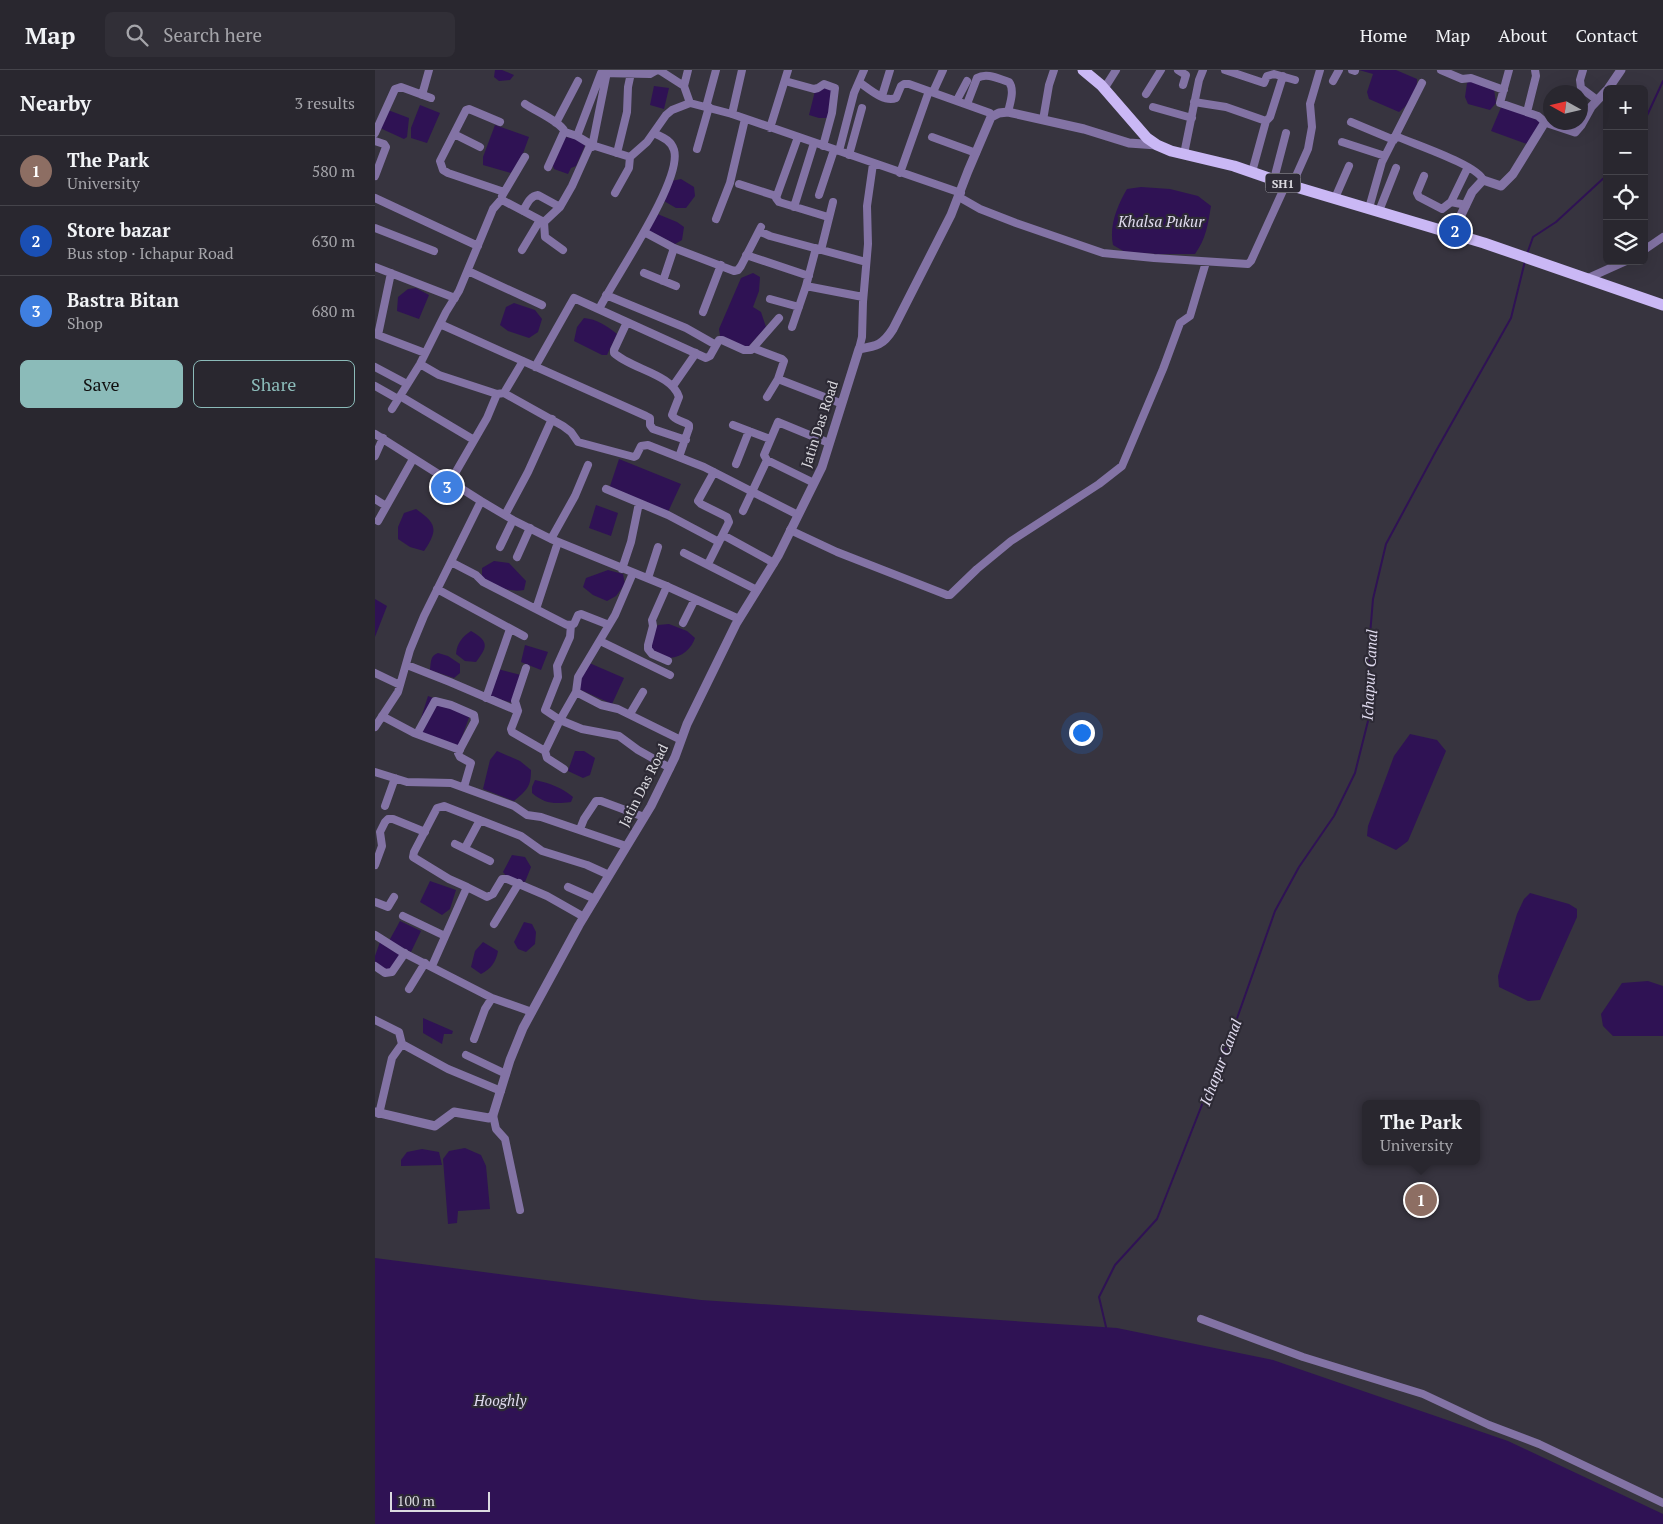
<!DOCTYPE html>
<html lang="en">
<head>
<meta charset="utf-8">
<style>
  :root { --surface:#29272f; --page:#312f37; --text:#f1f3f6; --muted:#a5a5aa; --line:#45444b; --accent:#8bbbb9 }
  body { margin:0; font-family:"PT Serif",serif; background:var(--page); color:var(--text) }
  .controls { position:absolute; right:15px; top:15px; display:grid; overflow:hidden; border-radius:8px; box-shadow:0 5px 20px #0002 }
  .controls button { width:45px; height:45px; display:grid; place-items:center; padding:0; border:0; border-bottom:1px solid var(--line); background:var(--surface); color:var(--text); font:25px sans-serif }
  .compass { position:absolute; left:1168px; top:15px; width:45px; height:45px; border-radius:50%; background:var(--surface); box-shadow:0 5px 20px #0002; rotate:278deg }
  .scale { position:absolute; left:15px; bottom:12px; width:100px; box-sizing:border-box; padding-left:5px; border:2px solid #dbdae0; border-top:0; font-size:14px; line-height:18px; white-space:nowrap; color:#dbdae0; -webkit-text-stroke:4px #2d2a35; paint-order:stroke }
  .you { position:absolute; left:706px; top:662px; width:18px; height:18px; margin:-12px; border:4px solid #fff; border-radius:50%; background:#1a73e8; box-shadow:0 0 0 8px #1a73e833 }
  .badge { display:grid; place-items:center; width:32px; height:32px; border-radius:50%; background:var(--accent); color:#fff; font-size:16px; font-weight:700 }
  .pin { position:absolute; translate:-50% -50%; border:2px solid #fff; box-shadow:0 1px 5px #0006 }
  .popup { position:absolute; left:987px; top:1030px; width:118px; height:65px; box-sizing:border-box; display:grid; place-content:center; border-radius:8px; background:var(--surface); filter:drop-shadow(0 1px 4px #0005); font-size:16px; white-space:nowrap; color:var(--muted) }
  .popup b { font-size:19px; color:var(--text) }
  .popup::after { content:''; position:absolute; left:50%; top:100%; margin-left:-10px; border:10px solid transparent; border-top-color:var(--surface) }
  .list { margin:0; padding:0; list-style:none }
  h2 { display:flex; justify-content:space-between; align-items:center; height:65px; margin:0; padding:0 20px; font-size:21px }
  h2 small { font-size:16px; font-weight:400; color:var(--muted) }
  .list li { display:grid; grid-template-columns:32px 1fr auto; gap:15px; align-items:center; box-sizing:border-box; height:70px; padding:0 20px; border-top:1px solid var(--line) }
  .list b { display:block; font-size:19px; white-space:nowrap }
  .list p { margin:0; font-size:16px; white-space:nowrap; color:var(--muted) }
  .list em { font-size:16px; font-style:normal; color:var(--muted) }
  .actions { display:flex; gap:10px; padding:15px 20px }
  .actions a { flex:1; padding:11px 0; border:1px solid var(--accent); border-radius:8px; text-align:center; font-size:18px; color:var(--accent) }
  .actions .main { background:var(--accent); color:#111 }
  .icon { flex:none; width:28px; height:28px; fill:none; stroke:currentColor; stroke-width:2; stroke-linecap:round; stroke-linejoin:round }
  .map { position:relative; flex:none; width:1288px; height:1454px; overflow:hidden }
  header { display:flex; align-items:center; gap:30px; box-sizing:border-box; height:70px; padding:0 25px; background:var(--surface); border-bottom:1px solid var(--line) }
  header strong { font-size:24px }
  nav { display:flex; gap:28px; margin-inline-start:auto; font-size:18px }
  .search { width:350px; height:45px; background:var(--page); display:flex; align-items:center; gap:12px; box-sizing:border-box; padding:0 18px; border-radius:8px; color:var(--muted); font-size:19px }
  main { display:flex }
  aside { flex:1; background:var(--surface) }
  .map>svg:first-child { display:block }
  .water { fill:#2f1254 }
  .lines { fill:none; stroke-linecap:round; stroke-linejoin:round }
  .stream { stroke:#2f1254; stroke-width:2 }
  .minor { stroke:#8373a5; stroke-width:8 }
  .tertiary { stroke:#8373a5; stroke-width:9 }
  .primary { stroke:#cab8f5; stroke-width:11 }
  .labels { text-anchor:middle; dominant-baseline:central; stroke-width:4.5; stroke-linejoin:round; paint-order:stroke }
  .shield { fill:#2d2a35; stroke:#a7a5ad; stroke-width:1 }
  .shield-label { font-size:12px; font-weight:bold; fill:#dbdae0 }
  .street-label { font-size:14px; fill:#dbdae0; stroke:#2d2a35 }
  .water-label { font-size:15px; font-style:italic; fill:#e0dbef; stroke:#2d2a35 }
</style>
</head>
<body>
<header>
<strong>Map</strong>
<div class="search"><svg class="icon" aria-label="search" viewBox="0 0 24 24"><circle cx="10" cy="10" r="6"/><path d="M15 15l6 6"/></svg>Search here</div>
<nav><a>Home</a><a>Map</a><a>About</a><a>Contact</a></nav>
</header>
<main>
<aside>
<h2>Nearby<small>3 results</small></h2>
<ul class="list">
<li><span class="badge" style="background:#8d6e63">1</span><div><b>The Park</b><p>University</p></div><em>580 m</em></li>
<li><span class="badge" style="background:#1a4fb4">2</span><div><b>Store bazar</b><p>Bus stop · Ichapur Road</p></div><em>630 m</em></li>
<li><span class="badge" style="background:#3f7fe0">3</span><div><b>Bastra Bitan</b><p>Shop</p></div><em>680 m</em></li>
</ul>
<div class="actions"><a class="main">Save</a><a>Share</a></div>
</aside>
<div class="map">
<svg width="1288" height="1454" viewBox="0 0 1288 1454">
  <rect width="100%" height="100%" fill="#37343f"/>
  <path class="water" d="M120 0H127L139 5 135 10 124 11 119 7Z
    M984 0H1021L1042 9C1043 22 1034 34 1024 42L994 29 992 22 998 4Z
    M447 11 458 14 453 48H444L434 45 440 21Z
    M1095 11 1119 19 1121 33 1115 40 1093 34 1090 27 1092 13Z
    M279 16 294 18 289 39 275 35Z
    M45 35 65 43 52 73 36 68V58Z
    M1127 35 1162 49 1165 53 1152 74 1116 61Z
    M13 40 34 48 32 67 29 69 5 58Z
    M120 55 154 67 147 86 136 103 108 95V87Z
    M190 67 202 69 211 73 201 96 196 98 193 104 179 99 177 93Z
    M306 109 319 117 320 126 311 138H301L289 131 296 111Z
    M766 117 795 119 823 126 836 136C833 154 831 169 820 184H782L750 182 738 175C734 156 742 136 752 119Z
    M280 143 302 152 309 157 307 170 300 174 271 159Z
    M378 203 385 207 384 221 378 237 386 242 391 257 372 278 345 266 344 259 366 208Z
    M41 218 54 225 44 249 22 241 23 227 33 219Z
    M139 233 160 240 167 249 163 262 154 268 133 261 125 255 131 237Z
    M209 248C222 249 232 256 242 264L232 285H227L199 271 202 257Z
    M244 389 306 414 293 442 234 419Z
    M221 435 243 443 236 466 214 458Z
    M41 439C61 453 64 459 49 481L35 477 23 469V457L29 443Z
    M119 491 134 493 151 511 149 520C133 523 119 515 107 507V498Z
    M233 500 248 504 250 514 241 526 232 531 218 525 208 517 211 508Z
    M0 529 12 536 0 567Z
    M294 554 312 561 320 568C316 581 301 592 287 586 282 584 278 580 273 576L275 566 283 555Z
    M96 561C115 572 112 577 101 592L90 591 81 584C82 573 87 567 96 561Z
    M150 575 173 582 166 600 146 592Z
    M63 583 73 586 85 594V603L79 608 55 600C56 592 55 586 63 583Z
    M212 592 249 608 237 634 204 619 203 610Z
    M119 598 146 605 138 633 110 625Z
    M53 626 96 642 83 678 42 661Z
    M1035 664 1062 670 1071 681 1033 771 1021 780 992 766 993 756 1019 686Z
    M122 681 145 691 156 700C156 717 152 720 139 731L108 719 115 690Z
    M200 681H209L220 688 215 705 208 708 193 701Z
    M160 710C174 713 186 717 198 727L196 732C179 734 170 734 157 723V717Z
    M137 785 150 787 156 797 150 812 132 807 128 802Z
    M55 811 81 820 75 839 67 845 45 832Z
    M1155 823 1194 834 1202 839V847L1165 930 1153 931 1124 917 1123 906 1142 844 1149 829Z
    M25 851 46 861 36 882 14 871Z
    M149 852 157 854 161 862 160 874 151 882 143 879 139 872Z
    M5 872 23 881 25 885 14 902 0 894V886Z
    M108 872 123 881C121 892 116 899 106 904L96 897 100 881Z
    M1273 911 1288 916V966H1238L1228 956 1226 944 1247 913Z
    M48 948 78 961 77 964H69L67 974 48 963Z
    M90 1078 106 1085 111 1096 115 1139 83 1141 82 1153 73 1154 68 1089 74 1081Z
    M47 1079 64 1082 67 1095 26 1096V1090L32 1082Z
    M0 1188 326 1230 742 1258 898 1290 1133 1371 1288 1444V1454H0Z"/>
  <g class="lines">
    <path class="stream" d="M1269 52 1288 11
      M1152 184 1158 167 1181 152 1232 105
      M731 1257 724 1227 740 1195 782 1149 830 1027 854 971 900 841 924 797 959 746 980 703 994 647V577L998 529 1011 474 1061 381 1136 248 1150 191"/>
    <path class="minor" d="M284 0 309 16 315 33
      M803 0 811 5 808 15
      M850 0 889 13 892 6 899 4 920 10
      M977 0 980 1
      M1066 0 1087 9 1096 8 1129 20
      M1134 0 1125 33 1163 46 1170 52
      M1208 0 1205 10 1206 18 1222 30
      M410 11 439 19 443 18 449 14 460 18 457 43 448 76
      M958 11 964 0
      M484 12C493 18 509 33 521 28L526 16 529 14H534L615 43 617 47
      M309 16 313 0
      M729 19 741 0
      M558 22 568 0
      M771 24 786 0
      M47 25 54 0
      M507 26 515 0
      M582 30 592 11
      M819 32 851 37 891 51
      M150 34C160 41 186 52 190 62
      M592 34 602 8C612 2 624 9 634 12 640 20 635 33 633 42
      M331 37 341 0
      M778 37 817 48
      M1152 42 1161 6 1160 0
      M357 44 367 0
      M668 50 674 15 679 0
      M125 52 94 39 91 40 65 91 68 100 73 103 129 122
      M976 52 1019 70
      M181 53 203 11
      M395 58 413 0
      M0 63 20 19 26 17 56 28
      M79 64 105 77
      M202 66 226 3 275 4 282 0
      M1021 66C1038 74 1103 95 1108 110
      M423 67 401 128 404 132 453 147
      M557 67 601 83
      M0 71 9 74 11 77 0 106
      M967 72 1010 86
      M217 77 232 2
      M322 79 334 37
      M464 81 479 23 489 0
      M242 83 252 42 253 17 256 3
      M809 84 824 10 828 0
      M474 85 487 38
      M173 97 188 64 190 62 202 66 217 75
      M877 102 891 51 895 47 908 6
      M525 103 554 21
      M1049 106 1042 123 1044 127 1067 139 1076 132 1091 135
      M899 109 911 63
      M364 114 401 126
      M917 115 933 79 937 57 935 34 945 0
      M240 123 254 98 255 87
      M444 125 459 80
      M127 126 150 87
      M584 127 605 139 641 153 728 183 779 188 873 194 876 191 911 114
      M0 128 103 176
      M960 128 974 96
      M1076 132 1093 97
      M419 137 439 73
      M994 138 1007 92 1047 13
      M148 141C152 134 155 126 163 125L185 137
      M1004 141 1021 98
      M341 149 355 113 370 49
      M169 152 170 167 188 180
      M0 158 59 181
      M384 161 395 166 491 192
      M269 162 299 178 359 201 363 200 366 196 386 157
      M147 180 165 150
      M446 180 458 132
      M1269 180 1288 167
      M371 185 434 206
      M0 197 80 228
      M93 201 167 235
      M269 203 301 216
      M1211 209 1251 191
      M288 211 299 178
      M431 216 488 227
      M231 225 311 258 341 275
      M395 229 424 237
      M224 239C240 207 308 110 299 80 296 70 287 67 279 63
      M328 242 346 195
      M252 252 239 280V283C256 299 297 304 304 327L297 345C300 351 309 351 314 355V358L304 387
      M65 254 271 346 275 348V355L278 359 311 370
      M417 257 431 216 441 178
      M0 264 50 283
      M3 265 16 203
      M378 278 407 289 409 291 403 309 392 327
      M484 279 487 267 488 232 493 174 492 136 498 94
      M45 294 64 305 122 324 112 348 75 412
      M0 297 32 314
      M160 297 199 228 331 288 335 286 344 270H347L369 280H376L404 248
      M403 309 465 333
      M0 316 23 329
      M298 316 321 283
      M129 323 148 291
      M122 324 129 323 188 356 196 362 203 372 259 387 261 386 266 376 273 375 329 397 423 445
      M25 326 99 370
      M17 339 45 294 71 242 84 221 118 139 125 131H129L169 152 185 137 197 116 214 78 220 76 255 87 272 72 291 45 297 40 315 33 357 44 586 123
      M358 355 395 369
      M0 364 106 431 138 450 176 469 289 515 364 549
      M0 386 8 368
      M361 394 374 361
      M439 413 392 390 389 385 403 352 454 373
      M231 419 293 445 344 472
      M0 429 11 436
      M368 441 392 390
      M130 445 153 402 177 349
      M3 451 38 389
      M415 460 462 482 572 525H575L602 499 636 471 724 414 747 396 788 299 805 253 815 246 831 192
      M348 465 399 493
      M176 469 200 426 213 395
      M125 477 138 450
      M309 483 382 520
      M142 487 155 458
      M76 492 101 505 108 512 192 555 199 554 203 545 206 544 234 555
      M333 494 354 452 352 447 326 434 323 431 339 402
      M247 499 256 472 264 433
      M273 508 283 477
      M292 516 277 550 278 556 273 575V579L277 584 293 591
      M62 519 149 566
      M161 539 183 472
      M308 553 320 529
      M196 555 195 567 182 596 183 607 170 640 185 650 207 659 244 666 263 680 295 698
      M225 571 295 605
      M32 595 75 612 143 641
      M151 598 140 631 143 641 136 659 137 662 170 681 172 688 189 699
      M0 603 25 615
      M201 622 226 635 243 639 306 670
      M111 628 135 559
      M255 644 268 622
      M7 646 39 663 85 680
      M0 657 23 622 35 580 49 546 106 431
      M42 664 60 631 76 635 99 645 100 651 83 683 85 687 96 693 89 717
      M170 681 185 650 201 622 203 607 240 545 258 503
      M0 702 32 712 76 713 139 736 152 745 166 747 251 776
      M10 736 20 708
      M205 759 209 749 221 731H226L269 747
      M80 774 115 791
      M90 778 105 750
      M0 795 7 776 5 762 10 752 13 749H18L50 762
      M92 817 112 827 118 824 127 809H132L172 826 209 847
      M193 817 220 829
      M0 832 13 837 19 827
      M28 846 70 866
      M119 854 144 813
      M0 865 27 882 117 928 157 942
      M0 896 10 903 17 902 30 883
      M57 896 92 817 74 809 38 787 39 782 62 738 69 736 146 766 167 781 212 795 234 805
      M34 919 50 893
      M0 950 24 962 27 974 73 999 126 1021
      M99 969 110 939 117 928
      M91 985 131 1004
      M4 1044 17 988 27 974
      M118 1045 121 1059 130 1069 145 1140
      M826 1249 928 1287 1048 1324 1114 1355 1164 1374 1288 1433"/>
    <path class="tertiary" d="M1233 19 1246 0
      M1077 164 1097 122 1108 110 1126 116 1138 104 1170 52 1200 62 1206 55 1216 37 1232 20
      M0 1042 60 1056 79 1042 114 1048 118 1045 135 990 148 958 204 855 276 736 300 687 312 654 361 554 403 486 447 397 484 279C502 276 508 275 518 259L576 145 593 101 616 47 624 43 633 42 709 59 754 73 782 75"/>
    <path class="primary" d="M708 0 726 15 772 68 782 75 796 81 859 96 911 114 1109 173 1288 235"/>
  </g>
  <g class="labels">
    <rect class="shield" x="890.5" y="103.5" width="35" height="19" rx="4"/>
    <g class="shield-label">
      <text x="908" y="113">SH1</text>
    </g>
    <g class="street-label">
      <text transform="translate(444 354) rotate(-72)">Jatin Das Road</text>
      <text transform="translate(268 715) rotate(-63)">Jatin Das Road</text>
    </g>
    <g class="water-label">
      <text x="786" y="151">Khalsa Pukur</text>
      <text transform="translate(994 605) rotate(-87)">Ichapur Canal</text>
      <text transform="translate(845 992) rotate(-69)">Ichapur Canal</text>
      <text x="125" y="1330">Hooghly</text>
    </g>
  </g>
</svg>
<div class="controls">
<button>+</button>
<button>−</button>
<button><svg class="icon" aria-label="locate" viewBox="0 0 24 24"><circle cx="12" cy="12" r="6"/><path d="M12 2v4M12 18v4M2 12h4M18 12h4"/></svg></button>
<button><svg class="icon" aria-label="layers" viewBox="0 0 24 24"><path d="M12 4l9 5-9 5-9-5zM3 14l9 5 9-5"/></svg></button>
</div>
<svg class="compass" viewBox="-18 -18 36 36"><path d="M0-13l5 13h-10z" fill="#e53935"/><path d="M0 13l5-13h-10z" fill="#a5a5aa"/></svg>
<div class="scale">100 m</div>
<div class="you"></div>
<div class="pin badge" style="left:1046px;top:1130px;background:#8d6e63">1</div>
<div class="popup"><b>The Park</b>University</div>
<div class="pin badge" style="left:1080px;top:161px;background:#1a4fb4">2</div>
<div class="pin badge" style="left:72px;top:417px;background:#3f7fe0">3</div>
</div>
</main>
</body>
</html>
